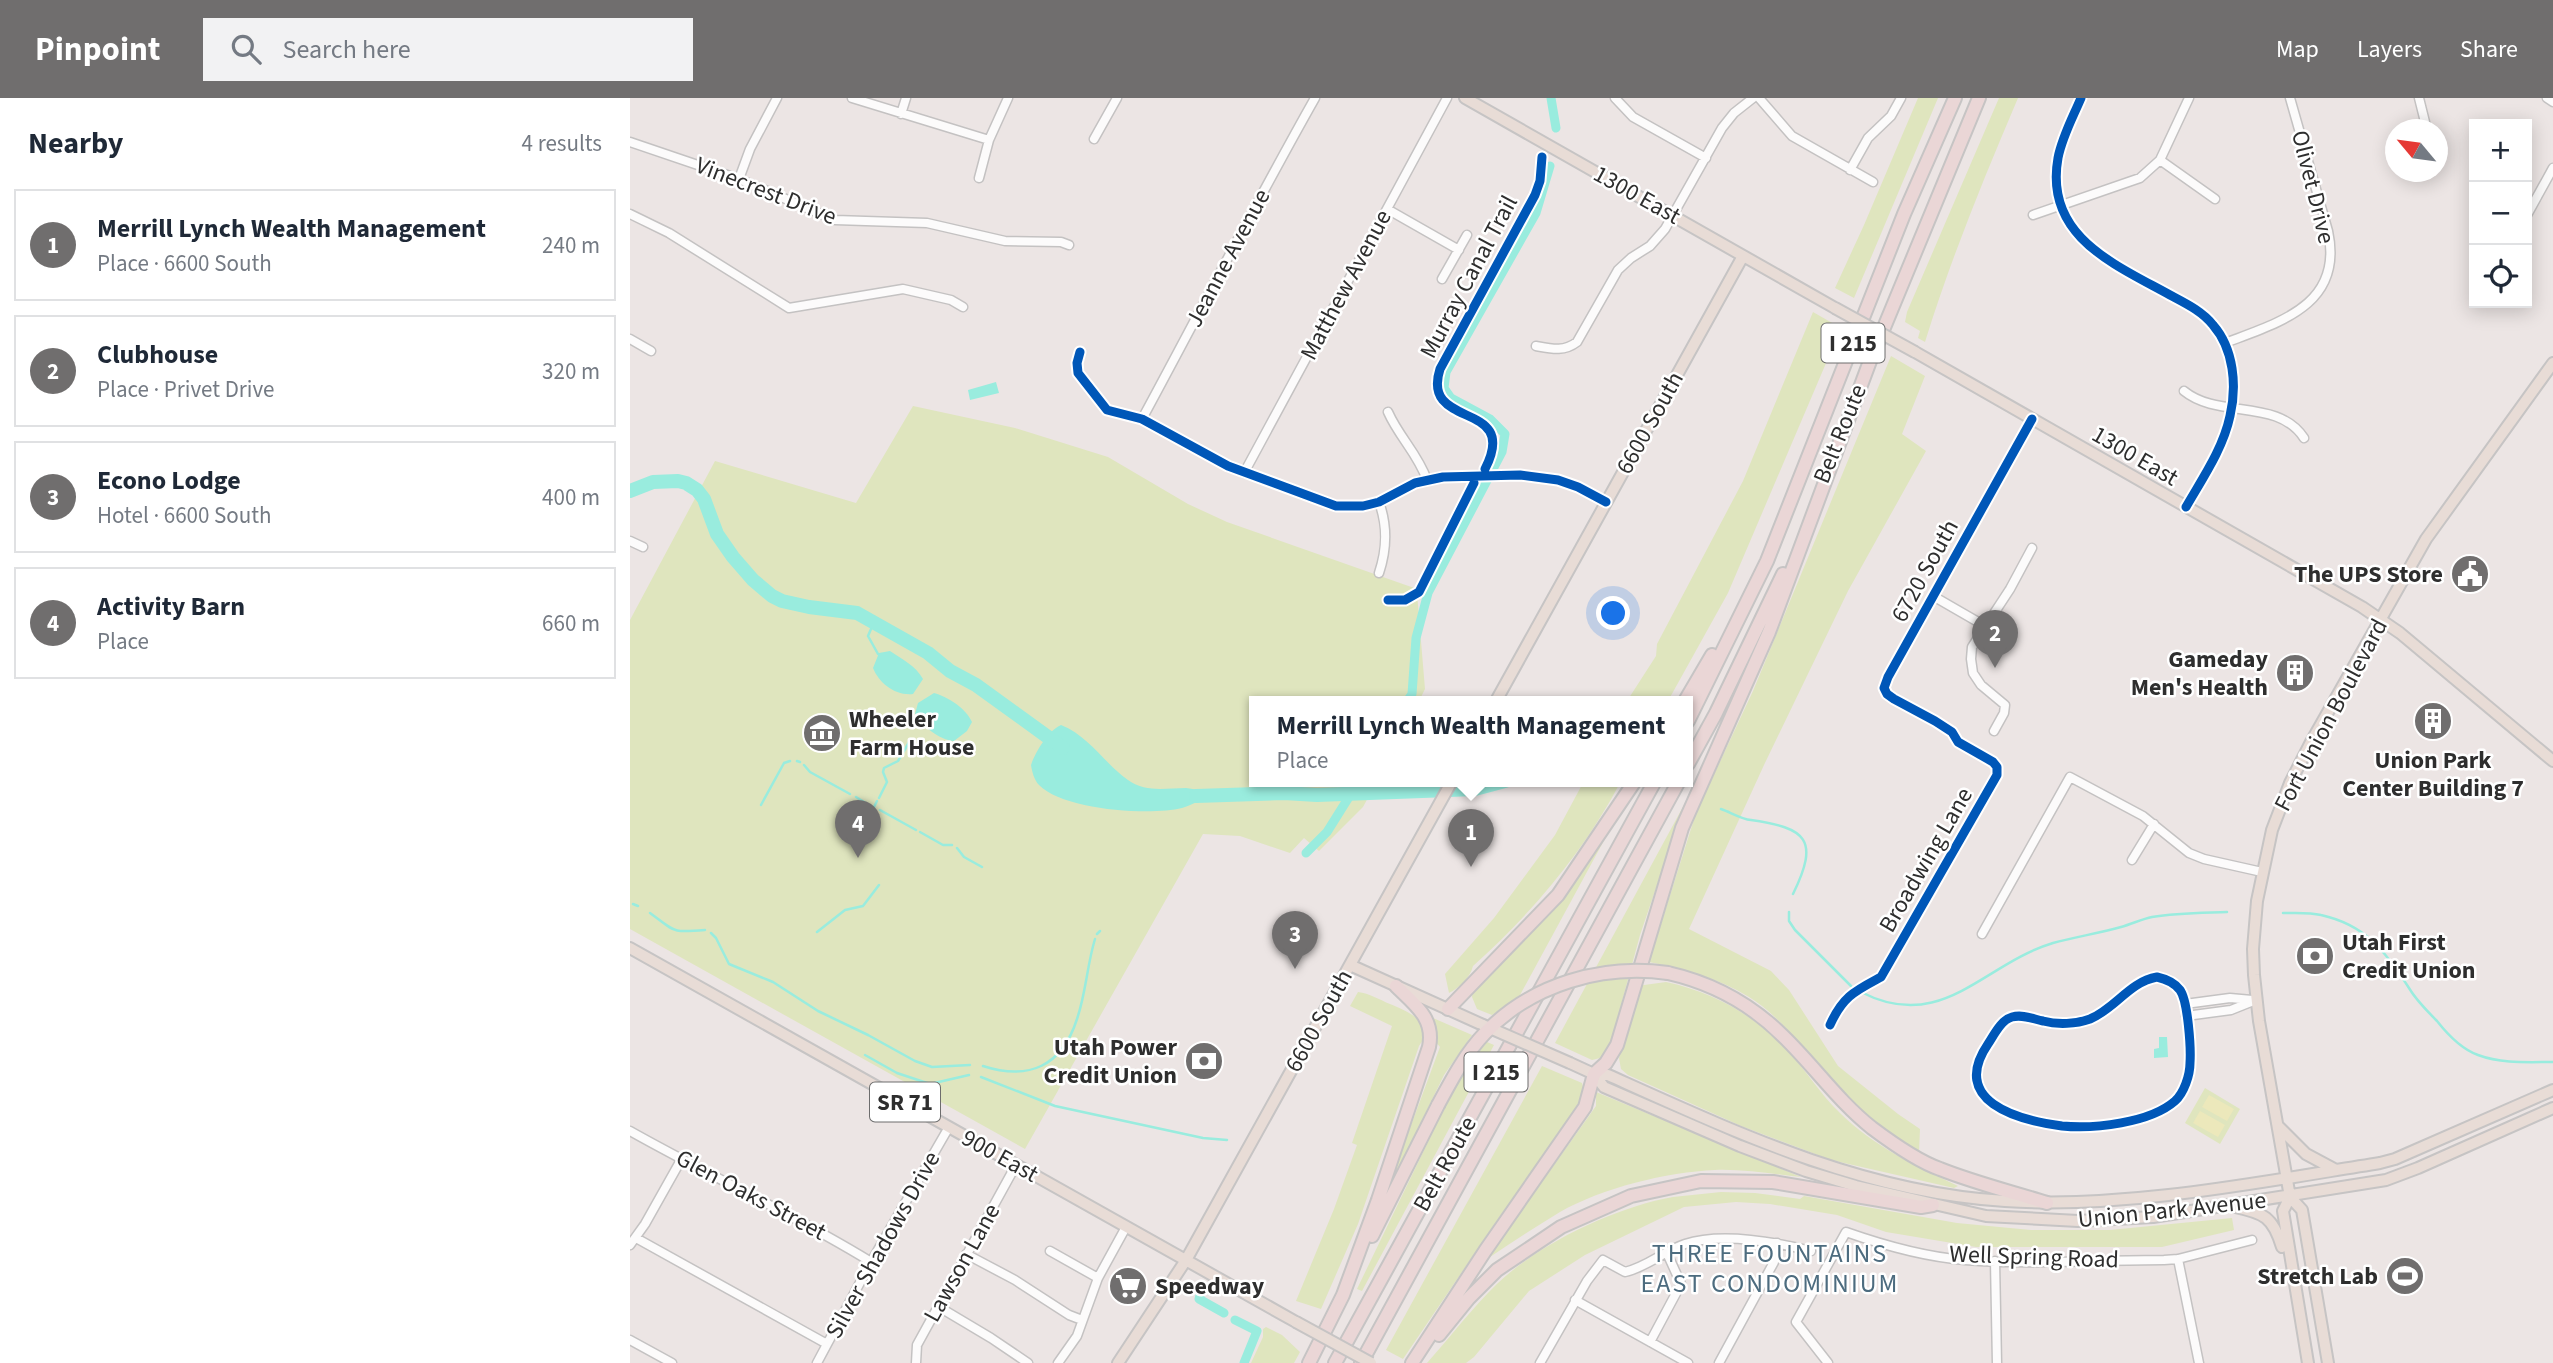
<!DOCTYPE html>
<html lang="en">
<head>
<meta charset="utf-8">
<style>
  :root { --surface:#fff; --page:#f2f2f3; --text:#1f2937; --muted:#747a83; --line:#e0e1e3; --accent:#706e6e }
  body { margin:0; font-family:"Source Sans 3",sans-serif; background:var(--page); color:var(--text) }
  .controls { position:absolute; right:21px; top:21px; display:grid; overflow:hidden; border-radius:0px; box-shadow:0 4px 18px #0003 }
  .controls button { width:63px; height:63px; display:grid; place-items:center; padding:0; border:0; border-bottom:2px solid var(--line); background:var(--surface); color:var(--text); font:35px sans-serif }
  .compass { position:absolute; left:1755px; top:21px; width:63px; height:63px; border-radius:50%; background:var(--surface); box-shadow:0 4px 18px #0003; rotate:299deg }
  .you { position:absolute; left:984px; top:516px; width:24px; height:24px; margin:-18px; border:5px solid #fff; border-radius:50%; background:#1a73e8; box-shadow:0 0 0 10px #1a73e833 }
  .badge { display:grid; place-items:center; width:46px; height:46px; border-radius:50%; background:var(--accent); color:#fff; font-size:23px; font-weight:700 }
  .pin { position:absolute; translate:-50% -58px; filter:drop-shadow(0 2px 4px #0008) }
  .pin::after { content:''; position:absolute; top:37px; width:24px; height:21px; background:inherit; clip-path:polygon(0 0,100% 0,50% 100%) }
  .popup { position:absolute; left:619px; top:598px; width:444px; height:91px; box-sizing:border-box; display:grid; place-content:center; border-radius:0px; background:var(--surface); filter:drop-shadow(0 2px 5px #0005); font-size:23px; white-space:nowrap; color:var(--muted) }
  .popup b { font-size:26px; color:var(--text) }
  .popup::after { content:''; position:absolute; left:50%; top:100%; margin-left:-14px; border:14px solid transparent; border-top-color:var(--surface) }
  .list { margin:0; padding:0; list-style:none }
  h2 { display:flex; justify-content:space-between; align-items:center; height:91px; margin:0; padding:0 28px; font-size:30px }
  h2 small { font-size:23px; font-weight:400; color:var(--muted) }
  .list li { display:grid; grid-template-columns:46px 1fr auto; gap:21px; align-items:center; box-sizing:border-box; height:112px; margin:0 14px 14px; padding:0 14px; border:2px solid var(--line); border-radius:0px }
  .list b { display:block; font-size:26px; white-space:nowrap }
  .list p { margin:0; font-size:23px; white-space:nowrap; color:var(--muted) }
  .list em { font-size:23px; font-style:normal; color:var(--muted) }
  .icon { flex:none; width:38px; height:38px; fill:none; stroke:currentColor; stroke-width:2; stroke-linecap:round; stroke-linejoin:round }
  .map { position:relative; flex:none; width:1923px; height:1265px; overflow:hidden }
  header { display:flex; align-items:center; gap:42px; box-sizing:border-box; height:98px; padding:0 35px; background:var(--accent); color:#fff }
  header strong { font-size:33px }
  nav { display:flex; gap:38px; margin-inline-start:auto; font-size:24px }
  .search { width:490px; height:63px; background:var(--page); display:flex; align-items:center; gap:18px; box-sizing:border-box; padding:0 24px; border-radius:0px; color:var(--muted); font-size:26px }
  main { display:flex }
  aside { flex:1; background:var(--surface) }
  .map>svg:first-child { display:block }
  .green { fill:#dfe5be }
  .pitch { fill:#ece8bb }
  .water { fill:#99ecde }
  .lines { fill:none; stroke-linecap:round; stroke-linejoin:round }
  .stream { stroke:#99ecde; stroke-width:2.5 }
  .canal { stroke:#99ecde; stroke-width:9 }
  .river { stroke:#99ecde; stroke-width:14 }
  .minor-casing { stroke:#c4c2c2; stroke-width:11 }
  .major-casing { stroke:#c6c4c4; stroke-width:14 }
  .highway-casing { stroke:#c6c4c4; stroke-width:16 }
  .minor { stroke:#fcfbfb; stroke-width:8 }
  .major { stroke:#e8dcd6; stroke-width:10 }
  .highway { stroke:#ead6d6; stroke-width:12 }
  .major-bridge-casing { stroke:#c6c4c4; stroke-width:14; stroke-linecap:butt }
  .highway-bridge-casing { stroke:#c6c4c4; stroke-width:16; stroke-linecap:butt }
  .major-bridge { stroke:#e8dcd6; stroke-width:10 }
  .highway-bridge { stroke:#ead6d6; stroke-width:12 }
  .cycleway-casing { stroke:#fff; stroke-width:13 }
  .cycleway { stroke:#0057b8; stroke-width:9 }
  .labels { text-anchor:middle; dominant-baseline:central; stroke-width:5; stroke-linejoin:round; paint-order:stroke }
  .shield { fill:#fff; stroke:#6d6d6d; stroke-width:2 }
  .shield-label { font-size:23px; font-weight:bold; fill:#2e2e2e }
  .street-label { font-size:24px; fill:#2e2e2e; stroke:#fff }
  .poi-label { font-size:24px; font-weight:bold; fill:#2e2e2e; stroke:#fff; text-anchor:end }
  .neighbourhood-label { font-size:26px; letter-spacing:2px; fill:#4d6c7f; stroke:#fff }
</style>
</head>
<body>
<header>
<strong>Pinpoint</strong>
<div class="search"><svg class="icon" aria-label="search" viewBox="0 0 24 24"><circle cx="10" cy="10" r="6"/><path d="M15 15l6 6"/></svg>Search here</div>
<nav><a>Map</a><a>Layers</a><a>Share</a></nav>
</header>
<main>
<aside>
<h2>Nearby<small>4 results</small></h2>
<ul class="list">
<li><span class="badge">1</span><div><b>Merrill Lynch Wealth Management</b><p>Place · 6600 South</p></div><em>240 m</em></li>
<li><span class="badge">2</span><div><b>Clubhouse</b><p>Place · Privet Drive</p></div><em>320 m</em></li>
<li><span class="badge">3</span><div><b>Econo Lodge</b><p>Hotel · 6600 South</p></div><em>400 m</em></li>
<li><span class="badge">4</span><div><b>Activity Barn</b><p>Place</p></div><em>660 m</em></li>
</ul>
</aside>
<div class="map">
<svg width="1923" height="1265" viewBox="0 0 1923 1265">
  <rect width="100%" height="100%" fill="#ece5e4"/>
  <path class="green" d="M1288 0H1308L1224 200 1205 190 1234 127Z
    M1369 0H1388C1354 80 1321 160 1295 244L1288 240 1290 233 1275 224 1277 214Z
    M1183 214 1211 230 1098 495 1038 603H997L1026 558 1027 546 1113 383Z
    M1261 258 1295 278 1272 336 1296 353 1218 493 1134 667 1059 831 1141 873 1159 892 1208 968 1268 1016 1290 1031 1289 1054C1258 1034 1229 1015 1204 988 1177 958 1155 921 1119 899 1088 880 1054 871 1019 864L1066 715 1123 593Z
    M283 308 385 330 478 359 558 406 597 424 787 491V495L795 591 789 603H624V683H747L733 709 689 753 674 740 660 755 610 738 573 736 395 1051 0 831V522L85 363 226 405Z
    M954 683H991C954 754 902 815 843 868 840 880 829 890 819 895L815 876 864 820 925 737Z
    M1055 705 1010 837 980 948 974 959 962 962 925 945Z
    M977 737 890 897 862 917 847 911 842 899 843 890 955 767Z
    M1036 884C1086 895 1124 917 1159 954 1177 974 1191 997 1210 1015 1243 1048 1286 1068 1328 1088L1324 1090 1201 1062 1111 1028 998 977 991 971 989 960 1007 888Z
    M728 894C739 895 750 902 760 906 777 913 807 925 789 948L728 1126 691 1211 666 1203 704 1111 727 1047 722 1045 762 928 720 908Z
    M803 920 842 937 814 977 753 1103 810 949 805 943Z
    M857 944 864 947 732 1193 727 1191 822 994 839 966Z
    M912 968 952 985 954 993 948 1012 870 1118 773 1261 756 1252Z
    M1575 990 1610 1011 1590 1046 1555 1025Z
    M966 994 1171 1079C1143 1076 1114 1071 1085 1072 1037 1074 972 1090 930 1114 905 1129 881 1145 857 1161L966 1008Z
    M1091 1094 1125 1095 1170 1101 1174 1098 1327 1125 1401 1132H1480L1602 1120 1604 1132 1532 1149H1346L1256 1134 1207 1117 1140 1106 1106 1104 1054 1109 955 1157 899 1193 844 1259 836 1265H797C821 1238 842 1210 868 1185 910 1145 986 1109 1043 1099 1059 1097 1075 1096 1091 1094Z
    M636 1229 652 1237 670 1254 664 1265H621L633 1239V1231Z"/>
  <path class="pitch" d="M1579 997 1604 1011 1597 1023 1572 1009Z
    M1570 1013 1595 1027 1588 1039 1563 1025Z"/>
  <path class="water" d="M366 284 369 295 340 302 338 292Z
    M260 553C272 561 286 568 293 581L283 596C265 598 249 585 243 570L249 555Z
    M304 595C318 599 336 610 342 624L337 633 324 643C309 642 293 628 285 616L288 605Z
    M431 627C459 638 475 666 498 682 516 695 536 690 556 690 565 691 574 694 582 696 573 701 562 707 552 710 520 718 433 712 409 687 404 682 402 673 401 667 406 653 418 633 431 627Z
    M1529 939H1537L1538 959 1524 960V951L1529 950Z"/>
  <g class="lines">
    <path class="stream" d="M244 524 238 538 248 556
      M167 663 170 664
      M174 667 180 674 220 696
      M226 699 244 710
      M249 700 257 684 253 674 254 670 268 663 281 641
      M131 707 154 665 160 663
      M244 709 247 703
      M1091 711C1100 714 1111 721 1121 722 1176 730 1190 741 1163 796
      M250 712 286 732
      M290 734 313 747H322
      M327 750 334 759 352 769
      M3 806 8 808
      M1159 814V823L1165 832 1221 888
      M20 815C46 834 41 835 75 832
      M1653 815C1665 815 1679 814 1691 817 1736 827 1755 853 1779 890 1786 902 1797 913 1807 923 1818 937 1831 951 1848 957 1872 966 1898 964 1923 964
      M187 834 215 812 233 808 249 787
      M81 835 86 840 99 866 143 884 188 913 238 937 285 963 302 969 340 967
      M467 836 470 833
      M1231 894C1312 936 1353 866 1423 845 1446 839 1469 835 1491 829 1502 826 1512 821 1522 819 1547 815 1572 815 1597 814
      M235 957 267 975 300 986 339 977
      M353 968C399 983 432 968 447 921 456 895 457 867 465 841
      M351 979 425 1008 573 1040 597 1042"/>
    <path class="canal" d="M921 0 926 30
      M777 603 782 596 786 540 798 495 872 354 875 336 860 321 821 300 814 290 816 274 906 115 920 68
      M676 755 697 734 729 683
      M570 1197 569 1201 594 1215
      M605 1222 627 1233 614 1265"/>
    <path class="river" d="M0 393 23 384 48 383 56 385 67 392 74 401 87 436 103 459 123 482 142 498 152 503 179 509 227 515 298 555 320 573 346 587 433 650
      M566 698 654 695 687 697 845 691 875 683"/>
    <defs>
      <path id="minor" d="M222 0 359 42
        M985 0 1003 19 1076 60
        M1129 0 1162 38 1243 84
        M1451 0C1443 19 1432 39 1428 60 1414 138 1484 166 1540 197 1555 205 1572 213 1583 227 1604 251 1607 288 1600 318 1593 351 1572 381 1556 409
        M1789 0 1797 32
        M1917 0 1923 4
        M271 16 276 0
        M464 41 487 0
        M0 44 109 81 205 122 297 125 375 143 431 144 439 147
        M1530 62 1585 101
        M1220 72 1238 40 1261 18 1271 0
        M349 80 359 42 378 0
        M109 81 120 51 147 0
        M757 111 829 152
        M0 116 39 135 159 210 273 191 321 202 333 209
        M1403 117 1510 80 1530 62 1559 0
        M1897 117 1923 70
        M812 181 837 137
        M0 241 21 253
        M1595 245C1650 224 1714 207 1698 133L1660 0
        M906 248C922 251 934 254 947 244L988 172 1001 160 1020 148 1035 131 1092 30 1104 15 1123 0
        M450 254 447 265 448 275 477 312 512 321 598 368 706 408H733L749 404 785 385 813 379 890 377 928 382 948 389 976 404
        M1554 293C1588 321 1648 300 1674 340
        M758 314C769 339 788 356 797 382
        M512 321C570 214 625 106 685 0
        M614 375 817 0
        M0 443 13 449
        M749 475C757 451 758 429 749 404
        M1303 498 1355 528
        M1364 633 1374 615 1375 607 1351 587 1343 575 1341 561 1342 549 1380 491 1402 450
        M1502 762 1524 726
        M1352 836 1440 679 1513 718 1559 755 1574 761 1632 774
        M1527 879C1536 881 1544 884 1550 892 1558 903 1561 950 1560 965 1560 977 1554 995 1545 1003 1520 1025 1464 1031 1432 1028 1387 1022 1319 1003 1358 946 1364 937 1371 922 1382 919 1393 916 1403 921 1413 923 1428 927 1446 926 1460 921 1486 910 1499 884 1527 879Z
        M1555 906 1600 900 1622 902
        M1556 918 1601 912 1626 902
        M1200 927C1213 898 1225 893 1251 879L1367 677V669L1363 664 1328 644 1322 634 1305 623 1264 601 1257 596 1254 590 1258 579 1402 321
        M0 1033C80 1078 163 1116 241 1164
        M6 1140 197 1246
        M0 1147 15 1126 51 1062
        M420 1153 468 1180
        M336 1156 385 1182 439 1217 452 1222
        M1548 1161 1569 1265
        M1365 1163 1367 1265
        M945 1202 1058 1265
        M309 1209 361 1240 398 1265
        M0 1242 42 1265
        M1020 1244 1051 1186 1037 1155
        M187 1265 241 1164 319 1029
        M286 1265 287 1247 386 1067
        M428 1265 447 1238 468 1180 496 1129
        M910 1265 957 1183 973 1162 995 1174C1017 1169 1034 1153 1055 1146 1091 1134 1145 1144 1181 1153
        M1089 1265 1144 1164 1147 1145
        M1198 1265 1166 1224 1216 1134C1253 1147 1295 1159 1335 1162 1399 1167 1469 1162 1534 1162L1548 1161 1622 1142"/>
      <path id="major" d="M835 0 1205 210
        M1285 254 1732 509 1770 535 1923 663
        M866 603 1113 158
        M0 850 666 1224
        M720 867 853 927
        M940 965 964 976 978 977C1105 1034 1234 1095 1375 1103 1495 1111 1631 1084 1750 1065L1765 1061 1923 992
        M964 976 974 989 1110 1048 1176 1073 1226 1088 1356 1118 1448 1123 1523 1119 1756 1082 1788 1070 1923 1010
        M1648 1028 1676 1056 1704 1071
        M1660 1099 1672 1112 1698 1265
        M1605 1109C1634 1115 1643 1119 1652 1149
        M488 1265 556 1162 822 683
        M1678 1265 1653 1113 1660 1099 1629 923 1624 877 1623 851 1627 803 1642 732 1660 685 1681 644 1796 441 1923 265"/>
      <path id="highway" d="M1241 261 1349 0
        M1055 603 1082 557
        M1058 623 1137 463 1274 116 1325 0
        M1058 666 1086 615 1153 476
        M1038 875C1082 885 1121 906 1153 938 1184 968 1208 1003 1242 1030 1262 1045 1287 1063 1310 1071 1345 1085 1382 1094 1417 1105
        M818 911 928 797 1005 683
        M742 1138 808 1007
        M809 1237 839 1200 867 1172 931 1129 1001 1098 1071 1083 1143 1084 1291 1109 1303 1107
        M679 1265 713 1197 748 1102 799 949C805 920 784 906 766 888
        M705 1265 1025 683
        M731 1265 1049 683
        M782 1265 855 1153 955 1009 964 976 976 965 987 947 1052 730 1139 534 1243 255"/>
    </defs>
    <use href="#minor" class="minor-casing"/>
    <use href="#major" class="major-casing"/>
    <use href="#highway" class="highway-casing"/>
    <use href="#minor" class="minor"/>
    <use href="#major" class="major"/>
    <use href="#highway" class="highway"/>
    <defs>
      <path id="major-bridge" d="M1205 210 1285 254
        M853 927 940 965
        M666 1224 741 1265"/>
      <path id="highway-bridge" d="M808 1007C822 981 835 956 855 935 902 886 972 866 1038 875"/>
    </defs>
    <use href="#major-bridge" class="major-bridge-casing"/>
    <use href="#highway-bridge" class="highway-bridge-casing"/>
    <use href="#major-bridge" class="major-bridge"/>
    <use href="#highway-bridge" class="highway-bridge"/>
    <defs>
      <path id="cycleway" d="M1451 0C1443 19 1432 39 1428 60 1414 138 1484 166 1540 197 1555 205 1572 213 1583 227 1604 251 1607 288 1600 318 1593 351 1572 381 1556 409
        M450 254 447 265 448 275 477 312 512 321 598 368 706 408H733L749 404 785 385 813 379 890 377 928 382 948 389 976 404
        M855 371C891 301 790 333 810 271L905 97 910 83 912 59
        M758 502H775L789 494 844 385
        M1527 879C1536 881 1544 884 1550 892 1558 903 1561 950 1560 965 1560 977 1554 995 1545 1003 1520 1025 1464 1031 1432 1028 1387 1022 1319 1003 1358 946 1364 937 1371 922 1382 919 1393 916 1403 921 1413 923 1428 927 1446 926 1460 921 1486 910 1499 884 1527 879Z
        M1200 927C1213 898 1225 893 1251 879L1367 677V669L1363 664 1328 644 1322 634 1305 623 1264 601 1257 596 1254 590 1258 579 1402 321"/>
    </defs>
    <use href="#cycleway" class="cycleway-casing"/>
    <use href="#cycleway" class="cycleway"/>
  </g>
  <defs>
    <symbol id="civic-disc" viewBox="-11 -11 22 22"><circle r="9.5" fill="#706e6e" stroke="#fff"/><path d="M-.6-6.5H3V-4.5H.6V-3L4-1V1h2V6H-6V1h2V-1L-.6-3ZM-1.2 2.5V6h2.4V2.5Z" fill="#fff"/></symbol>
    <symbol id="building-disc" viewBox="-11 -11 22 22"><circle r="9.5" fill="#706e6e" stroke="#fff"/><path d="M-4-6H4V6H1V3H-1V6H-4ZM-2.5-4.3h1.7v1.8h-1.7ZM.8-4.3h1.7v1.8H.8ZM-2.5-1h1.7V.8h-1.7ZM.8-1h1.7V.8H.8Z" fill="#fff"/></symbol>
    <symbol id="museum-disc" viewBox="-11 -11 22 22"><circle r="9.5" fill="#706e6e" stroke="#fff"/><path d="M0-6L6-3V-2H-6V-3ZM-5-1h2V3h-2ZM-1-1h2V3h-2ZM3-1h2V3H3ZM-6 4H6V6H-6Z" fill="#fff"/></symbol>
    <symbol id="bank-disc" viewBox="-11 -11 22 22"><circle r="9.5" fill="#706e6e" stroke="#fff"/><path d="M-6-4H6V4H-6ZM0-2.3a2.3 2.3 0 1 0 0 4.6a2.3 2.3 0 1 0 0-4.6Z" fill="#fff"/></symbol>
    <symbol id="stadium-disc" viewBox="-11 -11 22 22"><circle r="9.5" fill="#706e6e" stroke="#fff"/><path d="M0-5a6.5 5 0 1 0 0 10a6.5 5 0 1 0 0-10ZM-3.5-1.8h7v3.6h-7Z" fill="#fff"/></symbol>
    <symbol id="supermarket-disc" viewBox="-11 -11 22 22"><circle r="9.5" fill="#706e6e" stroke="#fff"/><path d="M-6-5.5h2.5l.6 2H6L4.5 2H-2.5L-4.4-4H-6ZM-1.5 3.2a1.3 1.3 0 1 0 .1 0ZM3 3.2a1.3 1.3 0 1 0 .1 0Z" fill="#fff"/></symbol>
  </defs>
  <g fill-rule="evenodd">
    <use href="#civic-disc" x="1818" y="454" width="44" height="44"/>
    <use href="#building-disc" x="1643" y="553" width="44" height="44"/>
    <use href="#building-disc" x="1781" y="601" width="44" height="44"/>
    <use href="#museum-disc" x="170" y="613" width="44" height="44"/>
    <use href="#bank-disc" x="1663" y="836" width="44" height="44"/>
    <use href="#bank-disc" x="552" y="941" width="44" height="44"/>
    <use href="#stadium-disc" x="1753" y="1156" width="44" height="44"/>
    <use href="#supermarket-disc" x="476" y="1166" width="44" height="44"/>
  </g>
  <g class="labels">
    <g class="shield">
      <rect x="1191.5" y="225.5" width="63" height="39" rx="5"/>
      <rect x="834.5" y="954.5" width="63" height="39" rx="5"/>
      <rect x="240" y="984.5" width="70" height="39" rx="5"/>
    </g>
    <g class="shield-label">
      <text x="1223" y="245">I 215</text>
      <text x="866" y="974">I 215</text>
      <text x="275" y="1004">SR 71</text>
    </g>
    <g class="street-label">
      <text transform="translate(1683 89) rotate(76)">Olivet Drive</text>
      <text transform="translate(136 93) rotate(21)">Vinecrest Drive</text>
      <text transform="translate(1007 97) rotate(29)">1300 East</text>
      <text transform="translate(598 160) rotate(-62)">Jeanne Avenue</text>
      <text transform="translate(839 179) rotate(-62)">Murray Canal Trail</text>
      <text transform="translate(716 187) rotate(-62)">Matthew Avenue</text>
      <text transform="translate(1020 325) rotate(-61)">6600 South</text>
      <text transform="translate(1210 336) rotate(-68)">Belt Route</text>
      <text transform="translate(1505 358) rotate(30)">1300 East</text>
      <text transform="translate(1295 473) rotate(-61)">6720 South</text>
      <text transform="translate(1701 617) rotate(-62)">Fort Union Boulevard</text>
      <text transform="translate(1296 762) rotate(-60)">Broadwing Lane</text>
      <text transform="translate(689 923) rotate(-61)">6600 South</text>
      <text transform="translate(370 1058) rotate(29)">900 East</text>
      <text transform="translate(815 1066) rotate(-61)">Belt Route</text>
      <text transform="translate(121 1097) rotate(28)">Glen Oaks Street</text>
      <text transform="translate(1542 1112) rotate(-6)">Union Park Avenue</text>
      <text transform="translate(253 1147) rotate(-61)">Silver Shadows Drive</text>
      <text transform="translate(1404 1159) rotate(2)">Well Spring Road</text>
      <text transform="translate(332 1165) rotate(-61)">Lawson Lane</text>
    </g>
    <g class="poi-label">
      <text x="1813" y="476">The UPS Store</text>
      <text x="1638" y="561">Gameday<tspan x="1638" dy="28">Men's Health</tspan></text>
      <text x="219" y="621" text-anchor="start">Wheeler<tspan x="219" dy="28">Farm House</tspan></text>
      <text x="1803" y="662" text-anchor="middle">Union Park<tspan x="1803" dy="28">Center Building 7</tspan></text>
      <text x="1712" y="844" text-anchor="start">Utah First<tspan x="1712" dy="28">Credit Union</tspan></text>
      <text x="547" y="949">Utah Power<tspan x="547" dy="28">Credit Union</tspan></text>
      <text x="1748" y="1178">Stretch Lab</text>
      <text x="525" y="1188" text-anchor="start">Speedway</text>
    </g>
    <g class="neighbourhood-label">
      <text x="1140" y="1155">THREE FOUNTAINS<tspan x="1140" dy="30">EAST CONDOMINIUM</tspan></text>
    </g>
  </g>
</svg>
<div class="controls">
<button>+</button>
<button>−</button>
<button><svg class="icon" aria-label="locate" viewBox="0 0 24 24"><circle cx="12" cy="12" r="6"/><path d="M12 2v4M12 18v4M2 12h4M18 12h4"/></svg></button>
</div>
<svg class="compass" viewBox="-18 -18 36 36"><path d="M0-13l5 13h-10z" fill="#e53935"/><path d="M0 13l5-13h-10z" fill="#747a83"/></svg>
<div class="you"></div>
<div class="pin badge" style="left:841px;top:769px">1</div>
<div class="popup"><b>Merrill Lynch Wealth Management</b>Place</div>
<div class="pin badge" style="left:1365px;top:570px">2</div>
<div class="pin badge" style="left:665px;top:871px">3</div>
<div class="pin badge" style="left:228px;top:760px">4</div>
</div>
</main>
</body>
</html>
